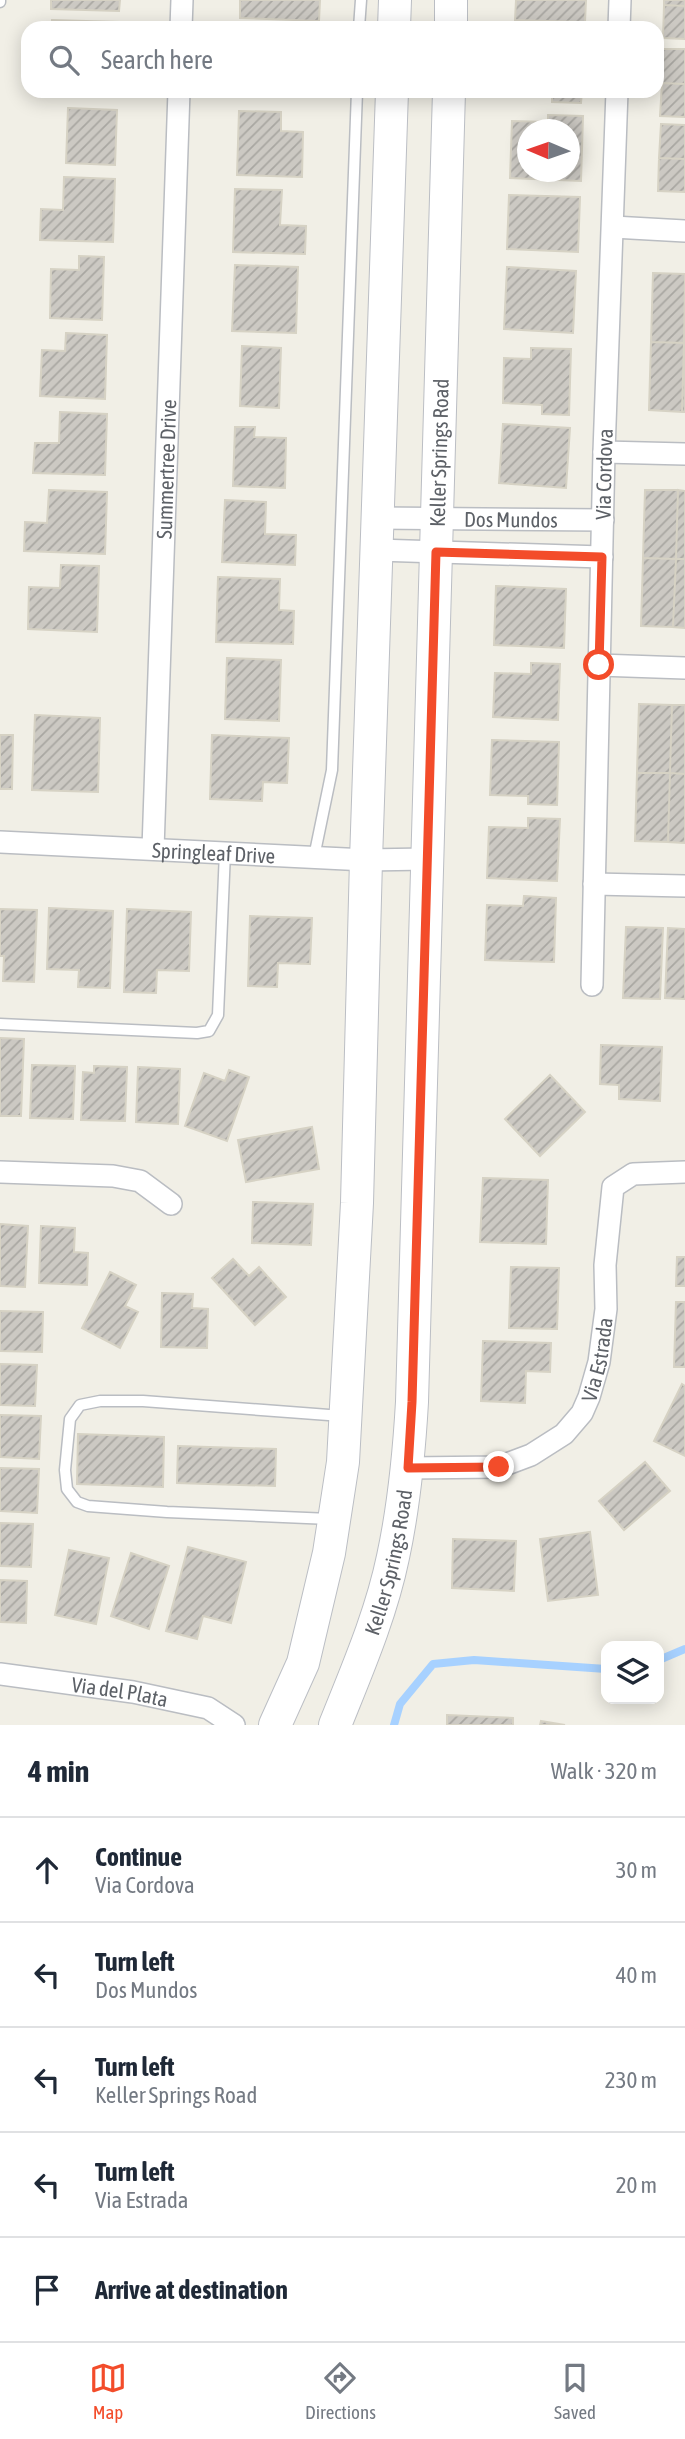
<!DOCTYPE html>
<html lang="en">
<head>
<meta charset="utf-8">
<style>
  :root { --surface:#fff; --page:#f6f6f7; --text:#1f2937; --muted:#747a83; --line:#e0e1e3; --accent:#f34c2a }
  body { margin:0; font-family:"Asap Condensed",sans-serif; background:var(--page); color:var(--text) }
  .controls { position:absolute; right:21px; bottom:21px; display:grid; overflow:hidden; border-radius:14px; box-shadow:0 4px 18px #0003 }
  .controls button { width:63px; height:63px; display:grid; place-items:center; padding:0; border:0; border-bottom:2px solid var(--line); background:var(--surface); color:var(--text); font:35px sans-serif }
  .compass { position:absolute; left:517px; top:119px; width:63px; height:63px; border-radius:50%; background:var(--surface); box-shadow:0 4px 18px #0003; rotate:272deg }
  .stop { position:absolute; width:21px; height:21px; margin:-16px; border:5px solid #f34c2a; border-radius:50%; background:#fff }
  .stop.end { background:#f34c2a; border-color:#fff; box-shadow:0 2px 7px #0008 }
  .list { margin:0; padding:0; list-style:none }
  h2 { display:flex; justify-content:space-between; align-items:center; height:91px; margin:0; padding:0 28px; font-size:30px }
  h2 small { font-size:23px; font-weight:400; color:var(--muted) }
  .list li { display:grid; grid-template-columns:46px 1fr auto; gap:21px; align-items:center; box-sizing:border-box; height:105px; padding:0 28px; border-top:2px solid var(--line) }
  .list b { display:block; font-size:26px; white-space:nowrap }
  .list p { margin:0; font-size:23px; white-space:nowrap; color:var(--muted) }
  .list em { font-size:23px; font-style:normal; color:var(--muted) }
  .icon { flex:none; width:38px; height:38px; fill:none; stroke:currentColor; stroke-width:2; stroke-linecap:round; stroke-linejoin:round }
  .map { position:relative; flex:none; width:685px; height:1725px; overflow:hidden }
  .search { position:absolute; background:var(--surface); box-shadow:0 4px 18px #0003; left:21px; right:21px; top:21px; height:77px; display:flex; align-items:center; gap:18px; box-sizing:border-box; padding:0 24px; border-radius:21px; color:var(--muted); font-size:26px }
  .sheet { height:616px; background:var(--surface) }
  nav { display:flex; justify-content:space-around; align-items:center; box-sizing:border-box; height:98px; border-top:2px solid var(--line); background:var(--surface); font-size:19px; color:var(--muted) }
  nav a { display:grid; justify-items:center; gap:4px }
  nav .on { color:var(--accent) }
  .map>svg:first-child { display:block }
  .lines { fill:none; stroke-linecap:round; stroke-linejoin:round }
  .stream { stroke:#a7d1ff; stroke-width:8 }
  .building { fill:url(#building-hatch); stroke:#d6d2c4; stroke-width:2; fill-rule:evenodd }
  .lane-casing { stroke:#babdc2; stroke-width:13 }
  .street-casing { stroke:#babdc2; stroke-width:24 }
  .secondary-casing { stroke:#bbbec4; stroke-width:34 }
  .lane { stroke:#fff; stroke-width:10 }
  .street { stroke:#fff; stroke-width:21 }
  .secondary { stroke:#fff; stroke-width:32 }
  .route { stroke:#f34c2a; stroke-width:9 }
  .labels { text-anchor:middle; dominant-baseline:central; stroke-width:6; stroke-linejoin:round; paint-order:stroke }
  .street-label { font-size:21px; fill:#5d6167; stroke:#fff }
</style>
</head>
<body>
<div class="map">
<svg width="685" height="1725" viewBox="0 0 685 1725">
  <defs>
    <pattern id="building-hatch" width="6" height="6" patternUnits="userSpaceOnUse" patternTransform="scale(1.75)"><rect width="6" height="6" fill="#ccc9c3"/><path d="M-1 1l2-2M0 6l6-6M5 7l2-2" fill="none" stroke="#a9a7a2"/></pattern>
  </defs>
  <rect width="100%" height="100%" fill="#f1efe6"/>
  <g class="lines">
    <path class="stream" d="M659 1660 685 1649
      M394 1725 400 1704 433 1664 474 1660 606 1669"/>
  </g>
  <path class="building" d="M51 0H120L119 11 51 9Z
    M240 0H320L319 21 240 18Z
    M516 0H586L585 22 515 20Z
    M664 0H685V6L664 5Z
    M664 5 685 6V39L663 38Z
    M52 20 119 22V28H52Z
    M663 49H685V84L662 83Z
    M662 83 685 84V117L660 116Z
    M269 91H302L301 97 269 96Z
    M521 91H582L581 103 552 102V92Z
    M68 108 117 110 115 165 66 163Z
    M239 111 281 112V131L303 132 302 177 237 175Z
    M548 115 583 116 581 181 510 178 512 121 548 122ZM528 130H570V172H528Z
    M661 124 685 125V159L659 158Z
    M659 158 685 159V192L658 191Z
    M64 177 115 179 113 242 40 240 41 209 63 210Z
    M235 189 282 190 280 225 306 226 305 254 233 252Z
    M509 195 580 197 578 252 507 249Z
    M79 256 104 257 102 320 50 318 51 269 79 270Z
    M235 265 298 267 296 333 232 331Z
    M507 267 576 271 573 333 504 329Z
    M653 273 685 274 684 343 651 342Z
    M66 333 107 335 105 399 40 396 42 350 65 351Z
    M651 342 684 343 682 412 649 410Z
    M684 343H685V412H682Z
    M242 346 281 348 279 408 240 406Z
    M531 348 571 349 569 415 542 414V405L503 403 504 358 531 359Z
    M60 412 107 414 105 475 33 473 35 443H59Z
    M503 424 570 428 566 488 499 483Z
    M235 427H255L254 437 286 438 285 488 233 486Z
    M49 490 107 492 105 554 24 551 25 522 47 523Z
    M645 490H678L676 559 643 558Z
    M678 490 685 491V559H676Z
    M225 500 266 502 265 534 296 535 295 565 222 562Z
    M643 558 676 559 673 627 641 626Z
    M676 559H685V628L673 627Z
    M61 565 99 566 97 632 28 629 29 587 60 588Z
    M218 577 280 579 279 610 294 611 293 644 216 642Z
    M496 586 566 589 564 648 494 645Z
    M227 658 281 660 279 721 225 719Z
    M531 663 560 664 558 720 493 717 495 673 531 674Z
    M639 704 672 705 670 773H637Z
    M672 705H685V774L670 773Z
    M35 715 100 718 98 792 32 790Z
    M0 735H13L12 789H0Z
    M212 735 289 738 287 783 263 782 262 801 210 799Z
    M492 740 559 742 557 805 528 804V796L490 795Z
    M637 773H670L668 842 635 841Z
    M670 773 685 774V843L668 842Z
    M528 818 560 819 557 881 487 878 489 827 528 828Z
    M524 896 556 898 554 962 485 960 487 905 523 906Z
    M49 908 113 911 110 988 78 987 79 970 47 969Z
    M0 909 37 910 34 982 3 981 4 956H0Z
    M127 909 191 912 189 971 157 970 156 993 124 992Z
    M250 916 312 918 310 964 278 963 277 987 248 986Z
    M626 927 663 928 660 999 623 998Z
    M668 928 685 929V999L665 998Z
    M0 1038 24 1039 21 1116H0Z
    M601 1045 662 1047 660 1101 619 1099V1085L600 1084Z
    M32 1065 75 1066 73 1119 30 1118Z
    M94 1066 127 1067 125 1121 81 1120 83 1072 94 1073Z
    M138 1067 180 1069 178 1124 136 1122Z
    M229 1070 249 1077 227 1141 185 1126 204 1073 225 1081Z
    M550 1075 585 1112 540 1156 505 1119Z
    M312 1127 319 1169 246 1182 238 1140Z
    M483 1178 548 1180 546 1244 480 1242Z
    M253 1202 313 1204 311 1245 252 1243Z
    M0 1224 28 1226 25 1287 0 1286Z
    M41 1226 75 1228 74 1252 88 1253 87 1285 39 1283Z
    M677 1257H685V1286H676Z
    M233 1259 249 1276 259 1267 286 1297 255 1325 212 1278Z
    M511 1267 559 1268 557 1329 509 1328Z
    M110 1272 136 1285 125 1306 138 1312 120 1348 82 1328Z
    M162 1293 193 1294 192 1308 208 1309 207 1348 161 1347Z
    M676 1302H685V1367H674Z
    M0 1311 43 1312 42 1352 0 1351Z
    M483 1341 551 1343 550 1372 526 1371 525 1403 481 1401Z
    M0 1364 37 1365 35 1406 0 1405Z
    M682 1384 685 1386V1456L654 1441Z
    M0 1415 41 1416 39 1459 0 1457Z
    M78 1434 164 1437 163 1487 77 1484Z
    M178 1446 276 1449 275 1486 177 1483Z
    M645 1462 670 1491 624 1530 599 1501Z
    M0 1468 39 1469 37 1513 0 1511Z
    M0 1523 33 1524 31 1567 0 1566Z
    M590 1532 598 1595 548 1601 540 1539Z
    M453 1539 516 1541 514 1591 452 1588Z
    M188 1547 246 1562 231 1623 203 1616 197 1639 166 1631Z
    M69 1550 109 1558 96 1624 55 1615Z
    M131 1553 169 1566 149 1629 111 1616Z
    M0 1580 27 1581 26 1623 0 1622Z
    M447 1715 513 1718V1725H447Z
    M541 1721 565 1725H540Z"/>
  <g class="lines">
    <defs>
      <path id="lane" d="M0 2V0
        M359 28 361 0
        M314 857 332 770 357 91
        M0 1024 197 1033 209 1031 218 1015 225 852
        M330 1519 167 1512 88 1506 77 1502 67 1489 65 1470 70 1419 80 1405 100 1401H143L342 1416"/>
      <g id="street">
        <path d="M181 28 182 0"/>
        <path d="M619 28 620 0"/>
        <path d="M613 227 685 231"/>
        <path d="M604 452 685 454"/>
        <path id="s1" d="M378 518 603 520"/>
        <path d="M377 550 602 557"/>
        <path d="M599 665 685 668"/>
        <path id="s2" d="M0 842 366 860 427 859"/>
        <path id="s3" d="M153 849 179 91"/>
        <path d="M594 884 685 886"/>
        <path id="s4" d="M592 985 604 452 617 91"/>
        <path d="M0 1172 113 1176 140 1181 171 1204"/>
        <path id="s5" d="M408 1468 499 1467 531 1455 564 1434 582 1413 589 1397 599 1362 606 1309 605 1265 613 1187 633 1174 685 1172"/>
        <path id="s6" d="M0 1674 133 1692 208 1708 234 1725"/>
      </g>
      <g id="secondary">
        <path d="M394 28 395 0"/>
        <path d="M451 28V0"/>
        <path d="M275 1725 303 1663 329 1553 343 1462 357 1203 366 860 392 91"/>
        <path id="s7" d="M335 1725C357 1670 381 1615 393 1557 404 1506 409 1454 412 1402L449 91"/>
      </g>
    </defs>
    <use href="#lane" class="lane-casing"/>
    <use href="#street" class="street-casing"/>
    <use href="#secondary" class="secondary-casing"/>
    <use href="#lane" class="lane"/>
    <use href="#street" class="street"/>
    <use href="#secondary" class="secondary"/>
  </g>
  <g class="lines">
    <path class="route" d="M499 1467 408 1468 412 1402 436 552 602 557 599 665"/>
  </g>
  <g class="labels">
    <g class="street-label">
      <text stroke="none"><textPath href="#s7" startOffset="1284">Keller Springs Road</textPath></text>
      <text stroke="none"><textPath href="#s3" startOffset="380">Summertree Drive</textPath></text>
      <text stroke="none"><textPath href="#s4" startOffset="511">Via Cordova</textPath></text>
      <text stroke="none"><textPath href="#s1" startOffset="133">Dos Mundos</textPath></text>
      <text stroke="none"><textPath href="#s2" startOffset="214">Springleaf Drive</textPath></text>
      <text stroke="none"><textPath href="#s5" startOffset="248">Via Estrada</textPath></text>
      <text stroke="none"><textPath href="#s7" startOffset="172">Keller Springs Road</textPath></text>
      <text stroke="none"><textPath href="#s6" startOffset="121">Via del Plata</textPath></text>
    </g>
  </g>
</svg>
<div class="controls">
<button><svg class="icon" aria-label="layers" viewBox="0 0 24 24"><path d="M12 4l9 5-9 5-9-5zM3 14l9 5 9-5"/></svg></button>
</div>
<svg class="compass" viewBox="-18 -18 36 36"><path d="M0-13l5 13h-10z" fill="#e53935"/><path d="M0 13l5-13h-10z" fill="#747a83"/></svg>
<div class="stop" style="left:599px;top:665px"></div>
<div class="stop end" style="left:499px;top:1467px"></div>
<div class="search"><svg class="icon" aria-label="search" viewBox="0 0 24 24"><circle cx="10" cy="10" r="6"/><path d="M15 15l6 6"/></svg>Search here</div>
</div>
<section class="sheet">
<h2>4 min<small>Walk · 320 m</small></h2>
<ul class="list">
<li><svg class="icon" aria-label="ahead" viewBox="0 0 24 24"><path d="M12 20V5M6 11l6-6 6 6"/></svg><div><b>Continue</b><p>Via Cordova</p></div><em>30 m</em></li>
<li><svg class="icon" aria-label="left" viewBox="0 0 24 24"><path d="M17 20v-9H6M10 6l-5 5 5 5"/></svg><div><b>Turn left</b><p>Dos Mundos</p></div><em>40 m</em></li>
<li><svg class="icon" aria-label="left" viewBox="0 0 24 24"><path d="M17 20v-9H6M10 6l-5 5 5 5"/></svg><div><b>Turn left</b><p>Keller Springs Road</p></div><em>230 m</em></li>
<li><svg class="icon" aria-label="left" viewBox="0 0 24 24"><path d="M17 20v-9H6M10 6l-5 5 5 5"/></svg><div><b>Turn left</b><p>Via Estrada</p></div><em>20 m</em></li>
<li><svg class="icon" aria-label="arrive" viewBox="0 0 24 24"><path d="M6 21V4h12l-3 4 3 4H6"/></svg><div><b>Arrive at destination</b></div></li>
</ul>
</section>
<nav>
<a class="on"><svg class="icon" aria-label="map" viewBox="0 0 24 24"><path d="M3 6l6-2 6 2 6-2v14l-6 2-6-2-6 2zM9 4v14M15 6v14"/></svg>Map</a>
<a><svg class="icon" aria-label="directions" viewBox="0 0 24 24"><path d="M12 3l9 9-9 9-9-9zM9 14v-3h6M13 9l2 2-2 2"/></svg>Directions</a>
<a><svg class="icon" aria-label="saved" viewBox="0 0 24 24"><path d="M7 4h10v16l-5-4-5 4z"/></svg>Saved</a>
</nav>
</body>
</html>
